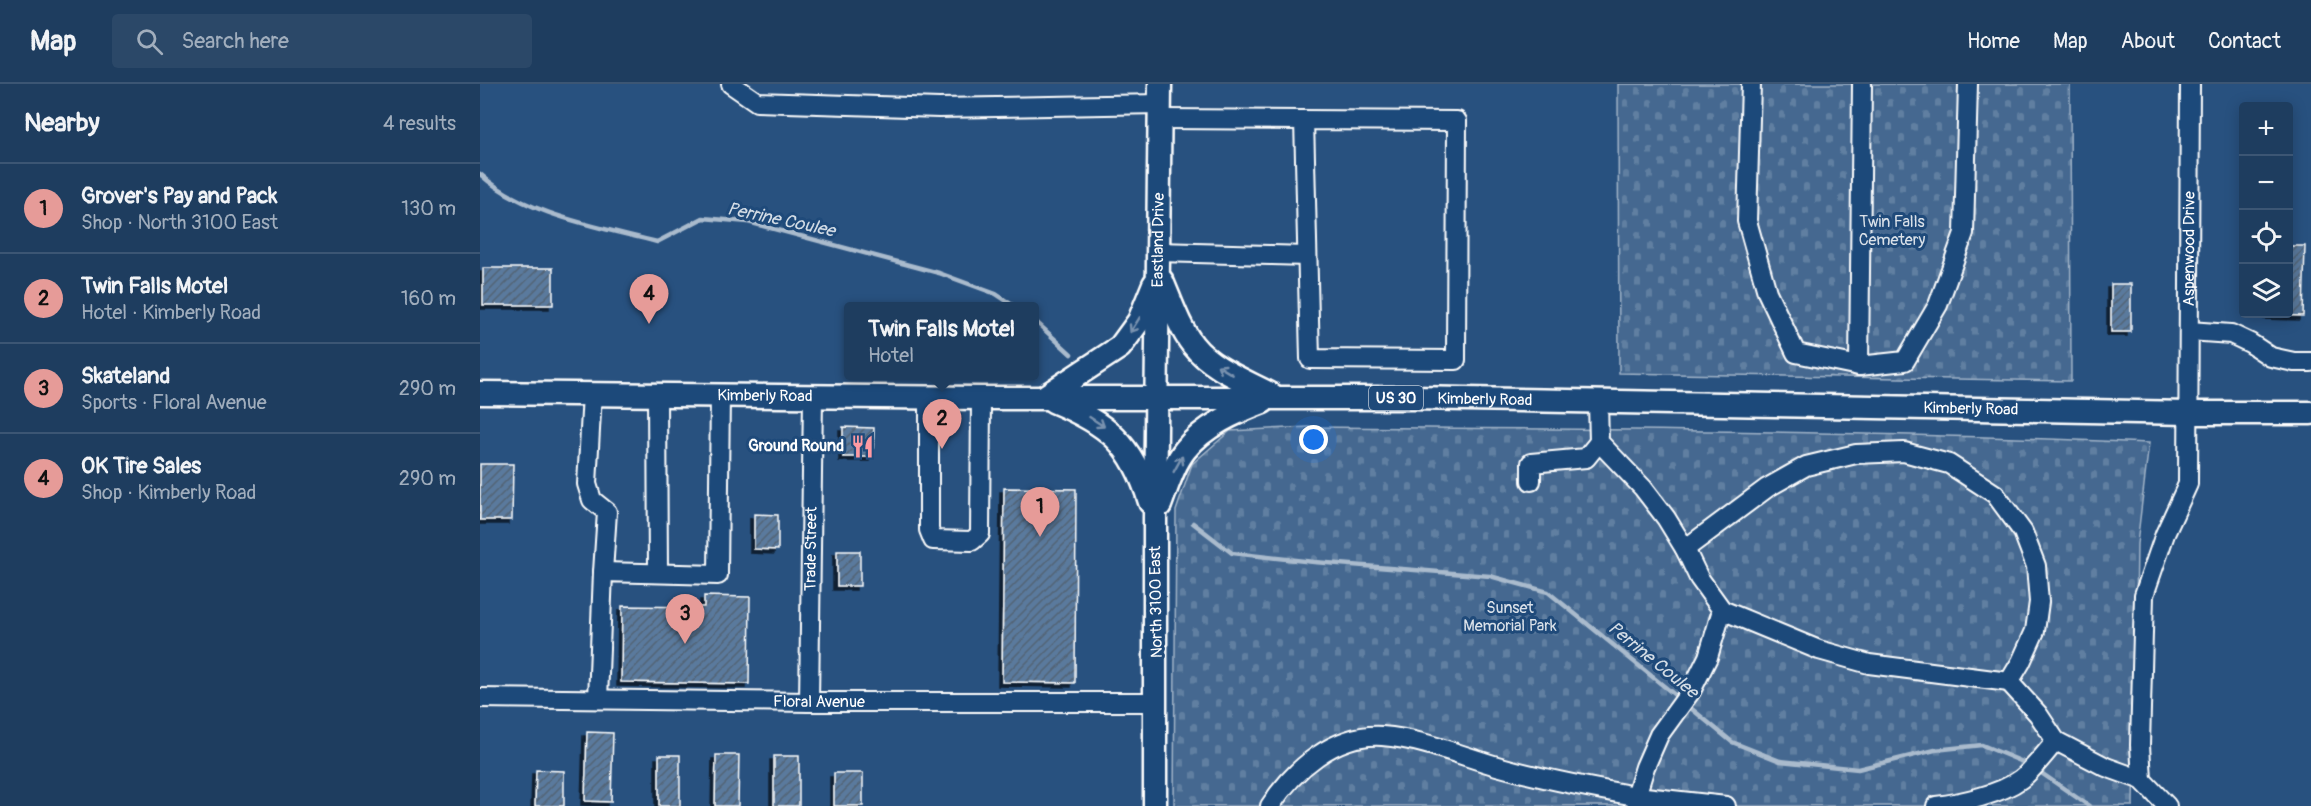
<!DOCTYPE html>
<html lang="en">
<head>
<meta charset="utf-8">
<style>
  :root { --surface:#1e3d5f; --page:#2b4868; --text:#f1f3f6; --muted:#a1aebd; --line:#3c5674; --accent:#e69b98 }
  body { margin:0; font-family:Pangolin,sans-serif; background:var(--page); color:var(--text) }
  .controls { position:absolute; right:18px; top:18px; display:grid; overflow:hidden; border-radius:6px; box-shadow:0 3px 15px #0003 }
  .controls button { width:54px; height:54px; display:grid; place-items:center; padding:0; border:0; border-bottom:2px solid var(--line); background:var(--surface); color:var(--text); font:30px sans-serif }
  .you { position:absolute; left:834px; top:356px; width:21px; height:21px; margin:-15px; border:4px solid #fff; border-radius:50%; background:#1a73e8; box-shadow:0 0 0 9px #1a73e833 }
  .badge { display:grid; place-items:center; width:39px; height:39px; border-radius:50%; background:var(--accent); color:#111; font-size:20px; font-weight:700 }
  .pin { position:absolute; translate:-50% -50px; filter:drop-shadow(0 2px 3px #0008) }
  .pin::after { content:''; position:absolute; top:32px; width:21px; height:18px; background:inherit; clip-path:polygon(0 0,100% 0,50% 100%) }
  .popup { position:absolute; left:364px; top:218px; width:195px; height:78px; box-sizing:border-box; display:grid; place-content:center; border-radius:6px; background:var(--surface); filter:drop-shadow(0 2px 4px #0005); font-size:20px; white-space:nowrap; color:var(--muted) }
  .popup b { font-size:22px; color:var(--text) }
  .popup::after { content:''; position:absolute; left:50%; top:100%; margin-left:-12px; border:12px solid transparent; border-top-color:var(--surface) }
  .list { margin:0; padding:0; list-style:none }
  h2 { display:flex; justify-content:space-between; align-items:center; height:78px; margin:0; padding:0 24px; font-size:26px }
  h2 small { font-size:20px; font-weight:400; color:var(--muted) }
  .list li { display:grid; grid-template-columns:39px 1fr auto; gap:18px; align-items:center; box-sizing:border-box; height:90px; padding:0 24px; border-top:2px solid var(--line) }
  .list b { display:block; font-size:22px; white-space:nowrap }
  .list p { margin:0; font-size:20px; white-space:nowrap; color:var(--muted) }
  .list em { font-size:20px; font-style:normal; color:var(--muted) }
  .icon { flex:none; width:33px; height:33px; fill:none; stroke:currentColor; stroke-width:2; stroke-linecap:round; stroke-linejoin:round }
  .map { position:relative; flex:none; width:1831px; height:722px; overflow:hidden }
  header { display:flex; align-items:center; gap:36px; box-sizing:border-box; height:84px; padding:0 30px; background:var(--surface); border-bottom:2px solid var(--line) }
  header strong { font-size:28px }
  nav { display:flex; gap:33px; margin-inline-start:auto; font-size:21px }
  .search { width:420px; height:54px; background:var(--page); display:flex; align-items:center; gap:15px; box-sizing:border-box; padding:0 21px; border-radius:6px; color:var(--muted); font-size:22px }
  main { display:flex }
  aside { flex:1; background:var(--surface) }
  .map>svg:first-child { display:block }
  .cemetery { fill:url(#cemetery-stones); stroke:#a2b4c8; stroke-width:1.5 }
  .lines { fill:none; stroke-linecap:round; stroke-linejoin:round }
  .stream { stroke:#aabbcd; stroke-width:4.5 }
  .building { fill:url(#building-hatch); stroke:#fff; stroke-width:1.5; filter:url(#shadow) }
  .minor-casing { stroke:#fff; stroke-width:22 }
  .major-casing { stroke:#fff; stroke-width:27 }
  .minor { stroke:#1f4a7a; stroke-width:18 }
  .major { stroke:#1f4a7a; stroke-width:22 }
  .oneway { stroke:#7992af }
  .labels { text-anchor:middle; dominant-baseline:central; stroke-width:6; stroke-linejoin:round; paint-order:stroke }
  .shield { fill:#1f4a7a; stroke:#bcc9d7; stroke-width:1.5 }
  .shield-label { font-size:15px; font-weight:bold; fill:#fff }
  .park-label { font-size:16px; fill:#dae1e9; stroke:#1f4a7a }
  .street-label { font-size:16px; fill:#fff; stroke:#1f4a7a }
  .poi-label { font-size:16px; font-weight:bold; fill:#fff; stroke:#1f4a7a; text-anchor:end }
  .water-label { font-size:18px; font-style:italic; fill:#d4dde6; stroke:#1f4a7a }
</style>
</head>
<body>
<header>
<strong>Map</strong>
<div class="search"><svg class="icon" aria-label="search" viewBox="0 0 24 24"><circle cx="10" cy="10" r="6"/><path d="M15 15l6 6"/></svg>Search here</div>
<nav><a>Home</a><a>Map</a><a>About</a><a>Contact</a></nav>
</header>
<main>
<aside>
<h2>Nearby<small>4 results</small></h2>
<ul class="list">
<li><span class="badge">1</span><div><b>Grover's Pay and Pack</b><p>Shop · North 3100 East</p></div><em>130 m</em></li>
<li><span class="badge">2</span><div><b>Twin Falls Motel</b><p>Hotel · Kimberly Road</p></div><em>160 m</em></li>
<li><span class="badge">3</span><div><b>Skateland</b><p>Sports · Floral Avenue</p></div><em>290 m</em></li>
<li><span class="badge">4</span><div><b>OK Tire Sales</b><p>Shop · Kimberly Road</p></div><em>290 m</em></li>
</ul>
</aside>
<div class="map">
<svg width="1831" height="722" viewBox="0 0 1831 722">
  <defs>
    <pattern id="cemetery-stones" width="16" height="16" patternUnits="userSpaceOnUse" patternTransform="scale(1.5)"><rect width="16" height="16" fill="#446890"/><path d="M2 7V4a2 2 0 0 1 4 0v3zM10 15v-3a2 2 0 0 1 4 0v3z" fill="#607fa1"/></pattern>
    <pattern id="building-hatch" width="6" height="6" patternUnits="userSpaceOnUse" patternTransform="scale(1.5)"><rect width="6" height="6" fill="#5a7a9d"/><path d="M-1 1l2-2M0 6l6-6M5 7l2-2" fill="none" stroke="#536374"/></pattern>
    <filter id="shadow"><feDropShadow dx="-4" dy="4" stdDeviation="0" flood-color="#0009"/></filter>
  </defs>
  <rect width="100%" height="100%" fill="#28517f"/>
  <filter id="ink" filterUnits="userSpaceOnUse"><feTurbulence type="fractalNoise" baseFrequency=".0167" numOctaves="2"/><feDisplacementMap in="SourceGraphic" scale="12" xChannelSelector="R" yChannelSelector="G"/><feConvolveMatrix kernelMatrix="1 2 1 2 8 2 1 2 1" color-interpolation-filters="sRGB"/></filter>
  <g filter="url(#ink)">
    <path class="cemetery" d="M1138 0H1590L1591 297 1139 289Z
      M828 343C1108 345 1389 347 1669 359L1657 460 1653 722H694L696 427 712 380 750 347Z"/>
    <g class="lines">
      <path class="stream" d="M0 90C45 131 119 143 177 158L223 134 268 138 459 189 516 210 534 222
        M555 237 591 270
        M713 439 752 469 834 478 1010 492 1068 508 1201 616
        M1207 621 1252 658 1300 677 1378 685 1455 666 1502 661 1550 681
        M1557 686 1609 722"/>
    </g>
    <path class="building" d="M1808 162H1825L1823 232 1787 231 1808 230Z
      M3 184H73V221H3Z
      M1631 200H1651V248H1631Z
      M363 343 394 344 393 373H363Z
      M0 380H33L32 436H0Z
      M524 404 596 405 595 599 522 598Z
      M274 430 298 431V466L274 465Z
      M357 467H380V502H357Z
      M224 512 270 513 269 600 141 598 142 522 224 523Z
      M107 648 133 649 131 718 105 717Z
      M179 671H200V722H179Z
      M236 671H259L258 722H235Z
      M294 672H319V722H294Z
      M56 686 84 687V722H55Z
      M354 689H383V722H354Z"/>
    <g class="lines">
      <defs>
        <g id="minor">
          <path d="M251 0 277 18 459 24 680 20"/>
          <path d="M1271 0 1267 137 1287 208 1316 269 1379 282 1425 277 1458 221 1484 149 1488 0"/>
          <path d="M681 35 977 37 976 276 830 275 824 36"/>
          <path d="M678 168 827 172"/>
          <path d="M1709 247 1751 250 1770 259 1791 273 1814 278H1831"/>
          <path d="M1379 282 1382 0"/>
          <path d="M112 310 107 400 112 416 127 428 123 488"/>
          <path d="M177 310 178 489"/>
          <path d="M449 313V446L453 456 492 457 500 450 501 314"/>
          <path d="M1118 318 1119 358 1163 404 1186 434 1205 465 1219 494 1242 526 1339 566 1389 580 1529 598"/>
          <path d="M1051 397V379L1106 374 1119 358"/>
          <path d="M1205 465 1287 404 1326 382 1376 370 1424 368 1469 380 1515 410 1543 448 1556 482 1559 518 1555 547 1541 578 1529 598 1558 630 1576 657 1626 683 1662 696"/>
          <path id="s1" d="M0 614 329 618H677"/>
          <path d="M118 615 123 488 238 491 240 311"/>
          <path id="s2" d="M329 618 333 312"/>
          <path d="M790 722C814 685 855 649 902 652 942 655 979 671 1017 682 1063 695 1110 704 1156 712L1165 683 1179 651 1211 607 1228 573 1242 526"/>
          <path d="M1157 722 1156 712 1246 722"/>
          <path d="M1456 722C1481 719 1521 710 1541 695 1554 685 1565 669 1576 657"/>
          <path id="s3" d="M1687 722 1662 696 1660 661 1664 511 1685 450 1708 400 1710 0"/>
        </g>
        <g id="major">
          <path d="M682 197C691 218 699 243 713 261 732 285 766 297 792 311"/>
          <path id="s4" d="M0 309 501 314H933L1708 329H1831"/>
          <path d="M564 313 640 263 659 237 674 200"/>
          <path d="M573 317C628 340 652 359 670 418"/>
          <path d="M680 421C687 403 693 381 705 366 724 342 756 328 783 318"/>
          <path id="s5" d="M675 722V433L680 0"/>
        </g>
      </defs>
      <use href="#minor" class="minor-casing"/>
      <use href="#major" class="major-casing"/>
      <use href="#minor" class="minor"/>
      <use href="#major" class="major"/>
    </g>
    <defs><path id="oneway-shaft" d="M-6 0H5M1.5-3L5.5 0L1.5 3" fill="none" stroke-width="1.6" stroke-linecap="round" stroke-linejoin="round" transform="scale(1.5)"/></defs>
    <g class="oneway">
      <use href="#oneway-shaft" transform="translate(655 241) rotate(122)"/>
      <use href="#oneway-shaft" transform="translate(745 286) rotate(-149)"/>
      <use href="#oneway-shaft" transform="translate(617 338) rotate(33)"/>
      <use href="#oneway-shaft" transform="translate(698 380) rotate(-61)"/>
    </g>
  </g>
  <defs>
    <symbol id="restaurant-bare" viewBox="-9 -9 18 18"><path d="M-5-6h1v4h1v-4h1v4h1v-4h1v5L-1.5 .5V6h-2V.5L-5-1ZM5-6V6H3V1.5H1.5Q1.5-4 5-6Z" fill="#ff9aa2" stroke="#1f4a7a" stroke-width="2.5" paint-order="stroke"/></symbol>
  </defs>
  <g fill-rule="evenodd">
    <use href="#restaurant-bare" x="366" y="346" width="33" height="33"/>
  </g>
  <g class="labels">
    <rect class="shield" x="889" y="302" width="54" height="24" rx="4.5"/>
    <g class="shield-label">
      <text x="916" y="314">US 30</text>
    </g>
    <g class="park-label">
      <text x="1412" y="138">Twin Falls<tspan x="1412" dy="18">Cemetery</tspan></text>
      <text x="1030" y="524">Sunset<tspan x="1030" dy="18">Memorial Park</tspan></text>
    </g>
    <g class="street-label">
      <text stroke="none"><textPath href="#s5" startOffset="566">Eastland Drive</textPath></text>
      <text stroke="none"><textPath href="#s3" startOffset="576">Aspenwood Drive</textPath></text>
      <text stroke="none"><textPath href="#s4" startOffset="285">Kimberly Road</textPath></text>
      <text stroke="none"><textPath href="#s4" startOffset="1005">Kimberly Road</textPath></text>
      <text stroke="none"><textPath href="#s4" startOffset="1491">Kimberly Road</textPath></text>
      <text stroke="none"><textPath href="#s2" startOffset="153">Trade Street</textPath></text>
      <text transform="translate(676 518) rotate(-91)">North 3100 East</text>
      <text stroke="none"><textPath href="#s1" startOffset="339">Floral Avenue</textPath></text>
    </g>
    <g class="poi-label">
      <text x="364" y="362">Ground Round</text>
    </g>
    <g class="water-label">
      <text transform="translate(301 136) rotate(12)">Perrine Coulee</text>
      <text transform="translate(1173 576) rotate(39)">Perrine Coulee</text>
    </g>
  </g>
</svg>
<div class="controls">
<button>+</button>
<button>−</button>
<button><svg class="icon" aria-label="locate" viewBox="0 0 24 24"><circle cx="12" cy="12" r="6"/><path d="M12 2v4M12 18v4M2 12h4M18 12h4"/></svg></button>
<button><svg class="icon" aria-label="layers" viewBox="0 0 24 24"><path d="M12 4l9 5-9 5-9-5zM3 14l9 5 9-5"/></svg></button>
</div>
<div class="you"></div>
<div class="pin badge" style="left:560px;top:453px">1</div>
<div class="pin badge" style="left:462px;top:365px">2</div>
<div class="popup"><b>Twin Falls Motel</b>Hotel</div>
<div class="pin badge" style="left:205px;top:560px">3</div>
<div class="pin badge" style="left:169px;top:240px">4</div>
</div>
</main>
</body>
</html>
